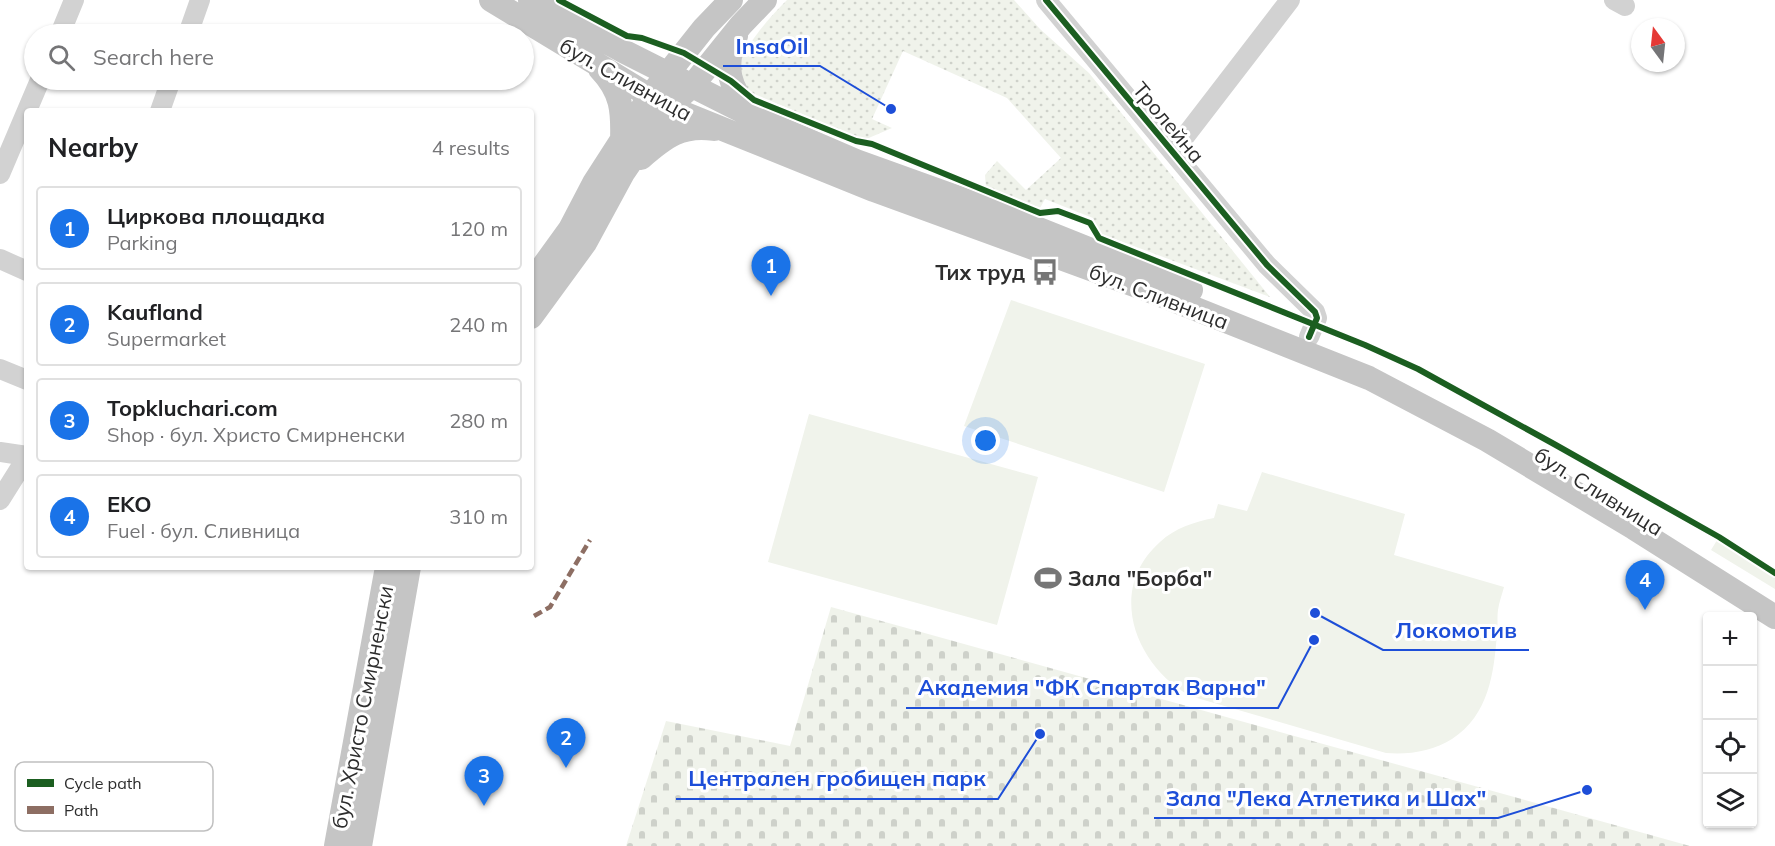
<!DOCTYPE html>
<html lang="en">
<head>
<meta charset="utf-8">
<style>
  :root { --surface:#fff; --page:#f2f2f2; --text:#202124; --muted:#757577; --line:#e0e0e0; --accent:#1a73e8 }
  body { margin:0; font-family:Mulish,sans-serif; background:var(--page); color:var(--text) }
  .controls { position:absolute; right:18px; bottom:18px; display:grid; overflow:hidden; border-radius:6px; box-shadow:0 2px 4px #0004 }
  .controls button { width:54px; height:54px; display:grid; place-items:center; padding:0; border:0; border-bottom:2px solid var(--line); background:var(--surface); color:var(--text); font:30px sans-serif }
  .compass { position:absolute; left:1631px; top:18px; width:54px; height:54px; border-radius:50%; background:var(--surface); box-shadow:0 2px 4px #0004; rotate:345deg }
  .you { position:absolute; left:986px; top:441px; width:21px; height:21px; margin:-15px; border:4px solid #fff; border-radius:50%; background:#1a73e8; box-shadow:0 0 0 9px #1a73e833 }
  .badge { display:grid; place-items:center; width:39px; height:39px; border-radius:50%; background:var(--accent); color:#fff; font-size:20px; font-weight:700 }
  .pin { position:absolute; translate:-50% -50px; filter:drop-shadow(0 2px 3px #0008) }
  .pin::after { content:''; position:absolute; top:32px; width:21px; height:18px; background:inherit; clip-path:polygon(0 0,100% 0,50% 100%) }
  .list { margin:0; padding:0; list-style:none }
  h2 { display:flex; justify-content:space-between; align-items:center; height:78px; margin:0; padding:0 24px; font-size:26px }
  h2 small { font-size:20px; font-weight:400; color:var(--muted) }
  .list li { display:grid; grid-template-columns:39px 1fr auto; gap:18px; align-items:center; box-sizing:border-box; height:84px; margin:0 12px 12px; padding:0 12px; border:2px solid var(--line); border-radius:6px }
  .list b { display:block; font-size:22px; white-space:nowrap }
  .list p { margin:0; font-size:20px; white-space:nowrap; color:var(--muted) }
  .list em { font-size:20px; font-style:normal; color:var(--muted) }
  .icon { flex:none; width:33px; height:33px; fill:none; stroke:currentColor; stroke-width:2; stroke-linecap:round; stroke-linejoin:round }
  .map { position:relative; flex:none; width:1775px; height:846px; overflow:hidden }
  .search { position:absolute; background:var(--surface); box-shadow:0 2px 4px #0004; left:24px; top:24px; width:510px; height:66px; display:flex; align-items:center; gap:15px; box-sizing:border-box; padding:0 21px; border-radius:33px; color:var(--muted); font-size:22px }
  .panel { position:absolute; background:var(--surface); box-shadow:0 2px 4px #0004; left:24px; top:108px; width:510px; height:462px; border-radius:6px }
  .map>svg:first-child { display:block }
  .grass { fill:#f0f3eb }
  .cemetery { fill:url(#cemetery-stones) }
  .park { fill:url(#park-dots) }
  .lines { fill:none; stroke-linecap:round; stroke-linejoin:round }
  .minor { stroke:#d2d2d2; stroke-width:20 }
  .major { stroke:#c5c5c5; stroke-width:24 }
  .quiet { stroke:#8d6e63; stroke-width:4.5; stroke-dasharray:9 4.5; stroke-linecap:butt }
  .cycleway-casing { stroke:#fff; stroke-width:10 }
  .cycleway { stroke:#1b5e20; stroke-width:6 }
  .labels { text-anchor:middle; dominant-baseline:central; stroke-width:6; stroke-linejoin:round; paint-order:stroke }
  .street-label { font-size:21px; fill:#2d2d2d; stroke:#fff }
  .poi-label { font-size:21px; font-weight:bold; fill:#2d2d2d; stroke:#fff; text-anchor:end }
  .key { fill:#fff; stroke:#c0c0c0; stroke-width:1.5 }
  .key-label { font-size:16px; fill:#2d2d2d }
  .leader { fill:none; stroke:#1d4ed8; stroke-width:2 }
  .callout-dot { fill:#1d4ed8; stroke:#fff; stroke-width:2 }
  .callout-label { font-size:22px; text-anchor:middle; font-weight:bold; fill:#1d4ed8; stroke:#fff; stroke-width:6; stroke-linejoin:round; paint-order:stroke }
</style>
</head>
<body>
<div class="map">
<svg width="1775" height="846" viewBox="0 0 1775 846">
  <defs>
    <pattern id="cemetery-stones" width="16" height="16" patternUnits="userSpaceOnUse" patternTransform="scale(1.5)"><rect width="16" height="16" fill="#f0f3eb"/><path d="M2 7V4a2 2 0 0 1 4 0v3zM10 15v-3a2 2 0 0 1 4 0v3z" fill="#ced1ca"/></pattern>
    <pattern id="park-dots" width="8" height="8" patternUnits="userSpaceOnUse" patternTransform="scale(1.5)"><rect width="8" height="8" fill="#f0f3eb"/><path d="M2 2h.1M6 6h.1" fill="none" stroke="#ced1ca" stroke-width="1.8" stroke-linecap="round"/></pattern>
  </defs>
  <rect width="100%" height="100%" fill="#fff"/>
  <path class="grass" d="M1011 300 1205 364 1164 492 964 426Z
    M809 414 1038 477 997 625 768 562Z
    M1262 472 1405 514 1394 555 1504 587C1502 595 1499 602 1498 610 1497 617 1498 625 1497 633 1494 673 1489 715 1452 739 1433 751 1409 755 1386 753L1190 696C1135 665 1106 590 1160 542 1175 528 1194 522 1214 518L1218 504 1247 511Z
    M1719 537 1775 573V589L1711 550Z"/>
  <path class="cemetery" d="M831 607 1690 846H626L666 721 790 746Z"/>
  <path class="park" d="M787 0H1014L1040 29 1089 73 1270 297 1099 233 1093 218 1045 199 1040 208 986 188 985 175 997 161 1026 190 1061 158 1007 98 903 51 872 119 892 128 864 140 745 90 738 66C749 41 768 19 787 0Z"/>
  <g class="lines">
    <path class="minor" d="M1046 0 1267 265 1315 312 1317 318 1309 337
      M1614 0 1625 6
      M60 34 74 0
      M188 34 200 0
      M160 111 171 80
      M1173 152 1290 0
      M0 174 40 80
      M0 259 27 271
      M0 369 27 380
      M0 452 27 456
      M0 500 27 457"/>
    <path class="major" d="M491 0 668 107 874 190 1148 290 1369 378 1487 440 1634 528 1775 617
      M530 0 623 51 754 117 856 161 984 207 1191 290
      M736 36C723 67 729 88 751 113
      M600 69C622 92 623 111 622 141
      M641 158C665 137 682 124 714 129
      M531 283 570 229 594 183 650 96 704 28 731 0
      M531 317 585 243 623 173 668 107 692 86 741 25 765 0
      M336 846 387 567
      M360 846 409 567"/>
    <path class="quiet" d="M534 616 550 607 590 540"/>
    <defs>
      <path id="cycleway" d="M559 0 627 36 642 38 684 53 731 81 754 100 856 141 872 144 1040 213 1058 211 1090 223 1099 238 1365 345 1418 369 1554 444 1719 537 1775 573
        M1046 0 1267 265 1315 312 1317 318 1309 337"/>
    </defs>
    <use href="#cycleway" class="cycleway-casing"/>
    <use href="#cycleway" class="cycleway"/>
  </g>
  <defs>
    <symbol id="bus-bare" viewBox="-9 -9 18 18"><path d="M-5-6H5V4H4V6H2V4H-2V6H-4V4H-5ZM-3.5-4V0h7V-4ZM-3.5 1.2v1.5H-2V1.2ZM2 1.2v1.5H3.5V1.2Z" fill="#767676" stroke="#fff" stroke-width="2.5" paint-order="stroke"/></symbol>
    <symbol id="stadium-bare" viewBox="-9 -9 18 18"><path d="M0-5a6.5 5 0 1 0 0 10a6.5 5 0 1 0 0-10ZM-3.5-1.8h7v3.6h-7Z" fill="#767676" stroke="#fff" stroke-width="2.5" paint-order="stroke"/></symbol>
  </defs>
  <g fill-rule="evenodd">
    <use href="#bus-bare" x="1026" y="253" width="38" height="38"/>
    <use href="#stadium-bare" x="1029" y="559" width="38" height="38"/>
  </g>
  <g class="labels">
    <g class="street-label">
      <text transform="translate(626 79) rotate(29)">бул. Сливница</text>
      <text transform="translate(1169 122) rotate(50)">Тролейна</text>
      <text transform="translate(1159 296) rotate(21)">бул. Сливница</text>
      <text transform="translate(1599 491) rotate(32)">бул. Сливница</text>
      <text transform="translate(362 707) rotate(-79)">бул. Христо Смирненски</text>
    </g>
    <g class="poi-label">
      <text x="1025" y="272">Тих труд</text>
      <text x="1068" y="578" text-anchor="start">Зала "Борба"</text>
    </g>
  </g>
  <rect x="15" y="762" width="198" height="69" rx="9" class="key"/>
  <rect x="27" y="779" width="27" height="8" fill="#1b5e20"/>
  <rect x="27" y="806" width="27" height="8" fill="#8d6e63"/>
  <g class="key-label">
    <text x="64" y="789">Cycle path</text>
    <text x="64" y="816">Path</text>
  </g>
  <path class="leader" d="M891 109L820 66H723M1315 613L1383 650H1529M1314 640L1278 708H906M1040 734L998 799H676M1587 790L1498 818H1154"/>
  <g class="callout-dot">
    <circle cx="891" cy="109" r="6"/>
    <circle cx="1315" cy="613" r="6"/>
    <circle cx="1314" cy="640" r="6"/>
    <circle cx="1040" cy="734" r="6"/>
    <circle cx="1587" cy="790" r="6"/>
  </g>
  <g class="callout-label">
    <text x="772" y="54">InsaOil</text>
    <text x="1456" y="638">Локомотив</text>
    <text x="1092" y="695">Академия "ФК Спартак Варна"</text>
    <text x="837" y="786">Централен гробищен парк</text>
    <text x="1326" y="806">Зала "Лека Атлетика и Шах"</text>
  </g>
</svg>
<div class="controls">
<button>+</button>
<button>−</button>
<button><svg class="icon" aria-label="locate" viewBox="0 0 24 24"><circle cx="12" cy="12" r="6"/><path d="M12 2v4M12 18v4M2 12h4M18 12h4"/></svg></button>
<button><svg class="icon" aria-label="layers" viewBox="0 0 24 24"><path d="M12 4l9 5-9 5-9-5zM3 14l9 5 9-5"/></svg></button>
</div>
<svg class="compass" viewBox="-18 -18 36 36"><path d="M0-13l5 13h-10z" fill="#e53935"/><path d="M0 13l5-13h-10z" fill="#757577"/></svg>
<div class="you"></div>
<div class="pin badge" style="left:771px;top:296px">1</div>
<div class="pin badge" style="left:566px;top:768px">2</div>
<div class="pin badge" style="left:484px;top:806px">3</div>
<div class="pin badge" style="left:1645px;top:610px">4</div>
<div class="search"><svg class="icon" aria-label="search" viewBox="0 0 24 24"><circle cx="10" cy="10" r="6"/><path d="M15 15l6 6"/></svg>Search here</div>
<section class="panel">
<h2>Nearby<small>4 results</small></h2>
<ul class="list">
<li><span class="badge">1</span><div><b>Циркова площадка</b><p>Parking</p></div><em>120 m</em></li>
<li><span class="badge">2</span><div><b>Kaufland</b><p>Supermarket</p></div><em>240 m</em></li>
<li><span class="badge">3</span><div><b>Topkluchari.com</b><p>Shop · бул. Христо Смирненски</p></div><em>280 m</em></li>
<li><span class="badge">4</span><div><b>EKO</b><p>Fuel · бул. Сливница</p></div><em>310 m</em></li>
</ul>
</section>
</div>
</body>
</html>
